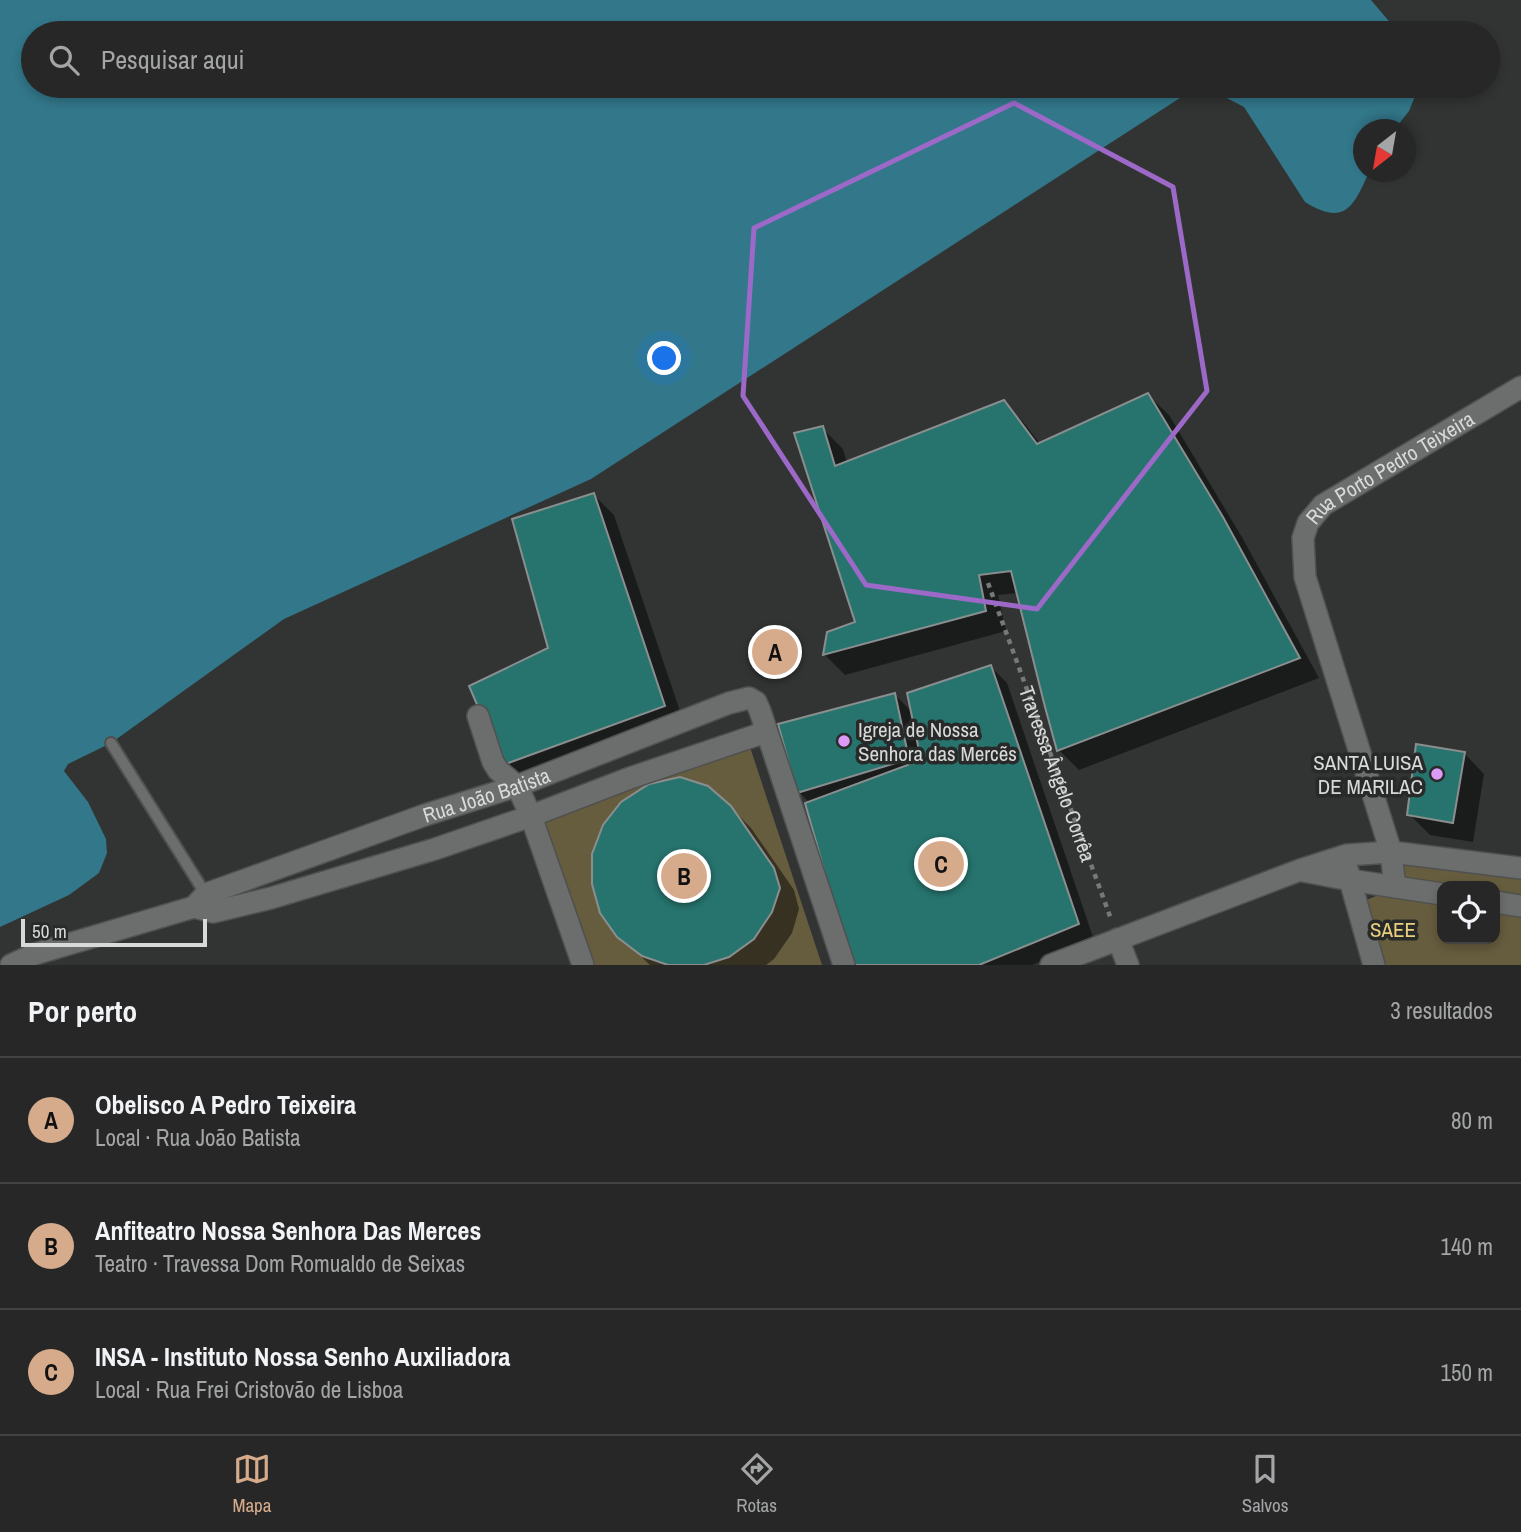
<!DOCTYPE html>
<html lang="pt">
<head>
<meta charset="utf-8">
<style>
  :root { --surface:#262726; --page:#2e2f2e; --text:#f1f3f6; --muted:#a4a5a7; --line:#424443; --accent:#d6ab8b }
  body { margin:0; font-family:"Archivo Narrow",sans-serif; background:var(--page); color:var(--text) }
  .controls { position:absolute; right:21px; bottom:21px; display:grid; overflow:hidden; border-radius:14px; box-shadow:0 4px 10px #0003 }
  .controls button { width:63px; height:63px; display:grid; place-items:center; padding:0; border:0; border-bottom:2px solid var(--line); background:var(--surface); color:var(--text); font:35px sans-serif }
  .compass { position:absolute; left:1353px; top:119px; width:63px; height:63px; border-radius:50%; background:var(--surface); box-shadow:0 4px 10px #0003; rotate:211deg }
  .scale { position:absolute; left:21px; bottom:18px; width:186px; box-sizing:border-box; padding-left:7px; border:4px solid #d8d9d8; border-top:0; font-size:19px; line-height:24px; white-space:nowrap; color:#d8d9d8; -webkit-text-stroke:5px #282a29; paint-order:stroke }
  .you { position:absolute; left:665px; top:359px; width:24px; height:24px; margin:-18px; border:5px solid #fff; border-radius:50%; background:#1a73e8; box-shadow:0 0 0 10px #1a73e833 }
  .badge { display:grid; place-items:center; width:46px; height:46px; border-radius:50%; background:var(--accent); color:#111; font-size:23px; font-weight:700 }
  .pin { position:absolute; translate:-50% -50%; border:4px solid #fff; box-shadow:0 2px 7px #0006 }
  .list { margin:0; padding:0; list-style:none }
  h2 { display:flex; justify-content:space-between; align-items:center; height:91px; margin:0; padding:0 28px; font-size:30px }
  h2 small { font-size:23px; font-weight:400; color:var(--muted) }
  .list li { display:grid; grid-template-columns:46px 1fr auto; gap:21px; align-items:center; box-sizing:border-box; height:126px; padding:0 28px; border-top:2px solid var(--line) }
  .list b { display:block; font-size:26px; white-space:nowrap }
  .list p { margin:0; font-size:23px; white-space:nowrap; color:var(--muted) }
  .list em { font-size:23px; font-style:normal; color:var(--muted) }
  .icon { flex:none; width:38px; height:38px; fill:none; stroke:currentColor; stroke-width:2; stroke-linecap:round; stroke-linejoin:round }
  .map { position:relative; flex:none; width:1521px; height:965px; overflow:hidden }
  .search { position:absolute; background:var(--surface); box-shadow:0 4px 10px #0003; left:21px; right:21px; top:21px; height:77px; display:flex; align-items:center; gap:18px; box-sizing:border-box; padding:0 24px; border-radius:38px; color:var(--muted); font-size:26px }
  .sheet { height:469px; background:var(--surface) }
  nav { display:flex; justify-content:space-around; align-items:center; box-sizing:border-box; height:98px; border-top:2px solid var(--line); background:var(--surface); font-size:19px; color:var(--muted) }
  nav a { display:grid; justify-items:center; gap:4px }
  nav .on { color:var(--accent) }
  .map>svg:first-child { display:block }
  .green { fill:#665c3e }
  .water { fill:#32778a }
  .shadow { fill:#0007 }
  .building { fill:#27746e; stroke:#8a8e8e; stroke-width:2 }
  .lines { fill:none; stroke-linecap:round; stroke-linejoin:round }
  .service-casing { stroke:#4f514f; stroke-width:14 }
  .minor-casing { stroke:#4f514f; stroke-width:24 }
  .path { stroke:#777978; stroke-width:4.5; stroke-dasharray:5 5; stroke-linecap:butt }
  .service { stroke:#6b6e6c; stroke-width:10 }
  .minor { stroke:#6b6e6c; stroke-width:21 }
  .marked { fill:none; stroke:#9c69c8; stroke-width:5; stroke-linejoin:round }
  .poi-dot { fill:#da9af6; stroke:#282a29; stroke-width:2.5 }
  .labels { text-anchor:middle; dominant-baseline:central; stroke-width:7; stroke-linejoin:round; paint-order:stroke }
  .street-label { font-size:21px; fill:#d8d9d8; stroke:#282a29 }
  .poi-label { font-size:21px; fill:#d8d9d8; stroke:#282a29; text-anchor:start }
  .park-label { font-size:21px; fill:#eacf7f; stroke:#282a29 }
</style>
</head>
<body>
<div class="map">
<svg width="1521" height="965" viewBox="0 0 1521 965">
  <rect width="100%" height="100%" fill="#323433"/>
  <path class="green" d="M748 741 822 965H583L530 825Z
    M1397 858 1521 874V901L1495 897V886H1442L1401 883Z
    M1386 892 1442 900V939H1495V908L1521 912V965H1365L1349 907Z"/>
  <path class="water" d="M0 0H1371L1399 33H33V86H1419L1409 111 1395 129 1364 130V172H1369C1354 206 1345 227 1305 202L1244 107 1217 93 1180 98 591 479 284 619 111 743 68 764 64 771 88 802 106 839 107 853 99 873 69 895 0 927Z"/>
  <path class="shadow" d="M1148 395 1169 415 1243 539 1319 678 1079 770 1059 750 1018 593 998 595 1006 631 845 675 825 655 829 633 857 623 822 428 843 449 847 463 1003 402 1024 423 1041 445Z
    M594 495 614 515 685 726 524 785 504 764 550 649Z
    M991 667 1007 683 1094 940 1032 965H853L810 803 799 792 895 695 913 713Z
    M1464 753 1484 774 1473 842 1430 835 1409 814Z
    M730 807 751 828 794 890 799 909 792 933 774 959 766 965H650L619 936Z"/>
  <path class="building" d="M1148 393 1223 517 1300 658 1057 751 1045 707 1011 571 979 575 986 611 823 655 827 632 855 622 794 433 823 426 835 466 1004 400 1037 444Z
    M594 493 665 706 503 765 469 686 548 648 512 519Z
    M991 665 1079 924 979 965H851L805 803 921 760 907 693Z
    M895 693 909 759 797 793 778 724Z
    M1416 744 1465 752 1453 823 1407 815Z
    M680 777 708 786 731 806 774 868 780 888 772 912 754 939 729 957 704 965H668L642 956 617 937 600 913 592 884V854L603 825 621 802 649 784Z"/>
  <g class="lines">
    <defs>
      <path id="service" d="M111 743 208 898"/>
      <g id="minor">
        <path d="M478 716 493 762 498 770 517 786 531 816 583 965"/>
        <path d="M1303 871 1350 880 1442 894"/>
        <path d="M1348 871 1350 880 1374 965"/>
        <path id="s2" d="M1395 887 1391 852 1305 577 1303 538 1308 523 1323 505 1521 387"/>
        <path d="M1495 902 1521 906"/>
        <path id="s3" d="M194 907 206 894 425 815 517 786 729 703 749 698 756 702 760 711 844 965"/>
        <path d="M1118 939 1128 965"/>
        <path d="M11 965 35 954 194 907 213 912 271 898 435 849 531 816 630 778 766 732"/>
        <path d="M1051 965 1300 870 1347 855 1391 852 1521 868"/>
      </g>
    </defs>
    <use href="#service" class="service-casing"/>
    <use href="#minor" class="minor-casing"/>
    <path class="path" id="s1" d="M988 583 1111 919"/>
    <use href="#service" class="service"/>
    <use href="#minor" class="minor"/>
  </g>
  <path class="marked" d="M1014 103 1173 187 1207 391 1037 609 866 585 743 396 754 228Z"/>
  <g class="poi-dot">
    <circle cx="844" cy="741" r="7"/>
    <circle cx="1437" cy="774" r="7"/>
  </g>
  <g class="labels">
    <g class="street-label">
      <text stroke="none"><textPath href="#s2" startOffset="478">Rua Porto Pedro Teixeira</textPath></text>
      <text stroke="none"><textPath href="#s1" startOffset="203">Travessa Ângelo Corrêa</textPath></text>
      <text stroke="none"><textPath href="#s3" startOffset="315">Rua João Batista</textPath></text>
    </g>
    <g class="poi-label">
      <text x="858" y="729">Igreja de Nossa<tspan x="858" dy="24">Senhora das Mercẽs</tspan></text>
      <text x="1423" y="762" text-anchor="end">SANTA LUISA<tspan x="1423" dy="24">DE MARILAC</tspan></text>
    </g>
    <g class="park-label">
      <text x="1393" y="929">SAEE</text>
    </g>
  </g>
</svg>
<div class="controls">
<button><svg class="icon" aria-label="locate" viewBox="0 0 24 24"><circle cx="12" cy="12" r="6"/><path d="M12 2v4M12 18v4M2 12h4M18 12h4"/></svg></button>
</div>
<svg class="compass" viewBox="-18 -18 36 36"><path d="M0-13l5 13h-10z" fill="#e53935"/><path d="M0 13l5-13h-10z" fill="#a4a5a7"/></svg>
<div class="scale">50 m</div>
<div class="you"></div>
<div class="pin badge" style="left:775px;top:652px">A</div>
<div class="pin badge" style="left:684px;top:876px">B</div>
<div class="pin badge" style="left:941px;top:864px">C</div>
<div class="search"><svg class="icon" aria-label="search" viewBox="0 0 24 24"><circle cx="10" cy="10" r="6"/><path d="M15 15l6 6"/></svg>Pesquisar aqui</div>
</div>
<section class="sheet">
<h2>Por perto<small>3 resultados</small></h2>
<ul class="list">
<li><span class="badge">A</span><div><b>Obelisco A Pedro Teixeira</b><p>Local · Rua João Batista</p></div><em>80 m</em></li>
<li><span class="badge">B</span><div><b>Anfiteatro Nossa Senhora Das Merces</b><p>Teatro · Travessa Dom Romualdo de Seixas</p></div><em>140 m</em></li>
<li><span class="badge">C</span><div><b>INSA - Instituto Nossa Senho Auxiliadora</b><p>Local · Rua Frei Cristovão de Lisboa</p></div><em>150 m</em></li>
</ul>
</section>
<nav>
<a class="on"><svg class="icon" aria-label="map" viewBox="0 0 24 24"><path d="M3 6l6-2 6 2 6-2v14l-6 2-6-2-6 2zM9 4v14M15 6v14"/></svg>Mapa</a>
<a><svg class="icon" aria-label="directions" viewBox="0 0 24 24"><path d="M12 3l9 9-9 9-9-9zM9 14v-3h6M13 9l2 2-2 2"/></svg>Rotas</a>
<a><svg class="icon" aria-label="saved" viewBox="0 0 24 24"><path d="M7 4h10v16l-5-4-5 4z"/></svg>Salvos</a>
</nav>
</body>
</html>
